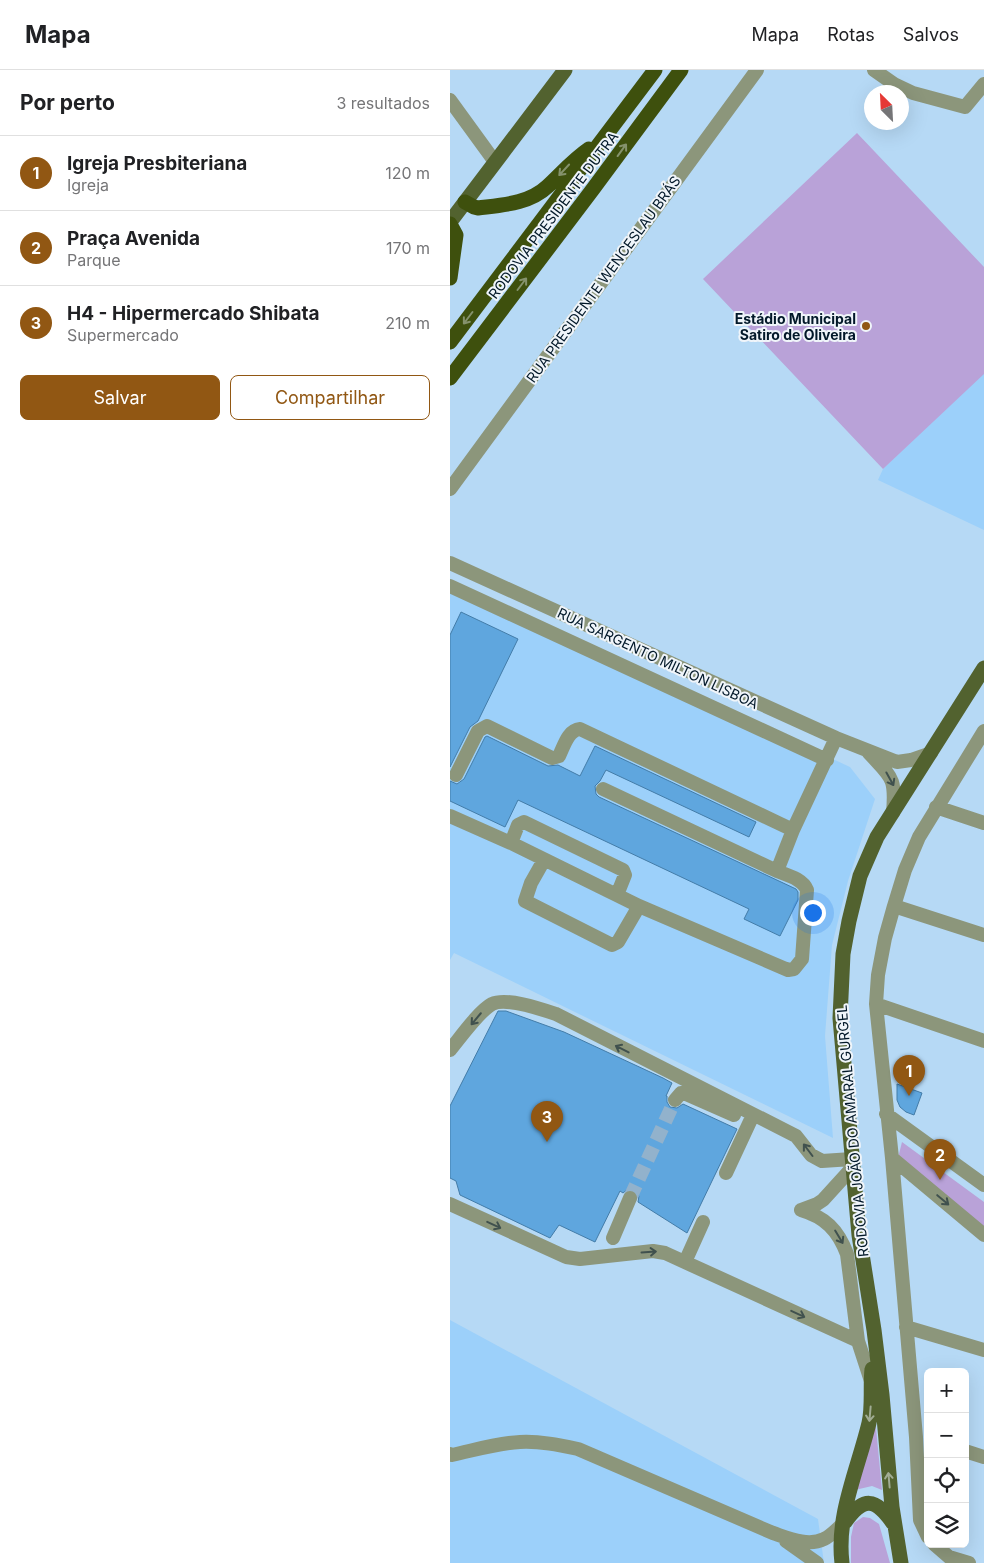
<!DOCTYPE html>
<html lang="pt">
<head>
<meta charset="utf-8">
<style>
  :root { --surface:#fff; --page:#f2f2f2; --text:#202124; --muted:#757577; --line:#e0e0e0; --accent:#915713 }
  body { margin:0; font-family:Inter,sans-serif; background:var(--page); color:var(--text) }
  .controls { position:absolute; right:15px; bottom:15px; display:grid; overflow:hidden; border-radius:8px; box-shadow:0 5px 20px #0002 }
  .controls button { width:45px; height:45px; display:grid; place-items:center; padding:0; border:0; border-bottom:1px solid var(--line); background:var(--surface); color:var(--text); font:25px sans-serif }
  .compass { position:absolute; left:414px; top:15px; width:45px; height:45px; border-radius:50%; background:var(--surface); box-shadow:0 5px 20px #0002; rotate:336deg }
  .you { position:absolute; left:362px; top:842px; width:18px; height:18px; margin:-12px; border:4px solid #fff; border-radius:50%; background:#1a73e8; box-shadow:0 0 0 8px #1a73e833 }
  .badge { display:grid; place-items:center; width:32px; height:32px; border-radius:50%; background:var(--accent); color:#fff; font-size:16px; font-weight:700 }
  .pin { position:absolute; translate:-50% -41px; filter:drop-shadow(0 1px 2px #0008) }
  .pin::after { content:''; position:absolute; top:26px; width:18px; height:15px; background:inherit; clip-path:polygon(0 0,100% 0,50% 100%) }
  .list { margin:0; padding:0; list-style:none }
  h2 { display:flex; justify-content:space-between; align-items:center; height:65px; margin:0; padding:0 20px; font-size:21px }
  h2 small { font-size:16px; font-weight:400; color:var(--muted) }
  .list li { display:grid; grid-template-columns:32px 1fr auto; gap:15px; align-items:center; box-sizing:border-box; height:75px; padding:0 20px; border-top:1px solid var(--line) }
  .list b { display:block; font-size:19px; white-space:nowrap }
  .list p { margin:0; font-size:16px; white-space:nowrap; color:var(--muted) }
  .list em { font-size:16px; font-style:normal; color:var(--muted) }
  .actions { display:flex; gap:10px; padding:15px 20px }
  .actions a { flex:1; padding:11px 0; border:1px solid var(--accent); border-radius:8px; text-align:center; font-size:18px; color:var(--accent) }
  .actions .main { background:var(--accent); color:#fff }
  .icon { flex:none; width:28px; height:28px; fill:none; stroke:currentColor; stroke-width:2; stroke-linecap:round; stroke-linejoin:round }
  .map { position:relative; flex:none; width:534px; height:1493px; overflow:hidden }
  header { display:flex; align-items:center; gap:30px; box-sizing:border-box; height:70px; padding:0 25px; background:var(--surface); border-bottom:1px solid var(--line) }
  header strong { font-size:24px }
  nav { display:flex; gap:28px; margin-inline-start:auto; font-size:18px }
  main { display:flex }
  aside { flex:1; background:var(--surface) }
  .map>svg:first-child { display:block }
  .built { fill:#9cd0fa }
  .green { fill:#b9a2d8 }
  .building { fill:#5fa6de; stroke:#437ca8 }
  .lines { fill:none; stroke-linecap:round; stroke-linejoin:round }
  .minor-tunnel { stroke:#92b2cc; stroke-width:14; stroke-dasharray:14 7; stroke-linecap:butt }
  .minor { stroke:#8c967b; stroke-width:14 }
  .major { stroke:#52622f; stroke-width:15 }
  .highway { stroke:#3e500d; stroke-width:15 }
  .oneway { stroke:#85926c }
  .oneway2 { stroke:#40514e }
  .oneway3 { stroke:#a1ac94 }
  .poi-dot { fill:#915713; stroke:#f0f5fa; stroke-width:2 }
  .labels { text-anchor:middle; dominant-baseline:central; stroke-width:4; stroke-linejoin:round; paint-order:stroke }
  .street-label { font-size:14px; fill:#021829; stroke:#f0f5fa }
  .poi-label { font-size:14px; font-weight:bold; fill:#021829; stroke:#f0f5fa; text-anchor:end }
</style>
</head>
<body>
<header>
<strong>Mapa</strong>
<nav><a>Mapa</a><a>Rotas</a><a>Salvos</a></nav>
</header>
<main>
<aside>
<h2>Por perto<small>3 resultados</small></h2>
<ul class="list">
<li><span class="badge">1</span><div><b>Igreja Presbiteriana</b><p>Igreja</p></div><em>120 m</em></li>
<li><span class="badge">2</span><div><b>Praça Avenida</b><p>Parque</p></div><em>170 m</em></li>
<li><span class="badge">3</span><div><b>H4 - Hipermercado Shibata</b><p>Supermercado</p></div><em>210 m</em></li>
</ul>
<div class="actions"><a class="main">Salvar</a><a>Compartilhar</a></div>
</aside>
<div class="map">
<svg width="534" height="1493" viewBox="0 0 534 1493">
  <rect width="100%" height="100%" fill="#b6d9f5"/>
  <path class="built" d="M534 302V460L428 410 433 399Z
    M0 511 400 697 425 729 398 811 382 875 375 966 383 1068 4 883 0 890Z
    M0 1250 368 1449 374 1493H0Z"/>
  <path class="green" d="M407 63 534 197V304L433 399 253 209Z
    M452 1072 534 1132V1157L448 1088Z
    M425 1348 432 1420 422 1416 405 1420Z
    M413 1447 420 1448 429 1454 440 1493H401V1467L404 1453Z"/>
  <path class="building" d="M11 542 68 569 28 651 20 657 0 697V565Z
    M37 666 98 696 108 695 130 706 145 676 306 752 299 767 156 700 150 711 145 716 146 724 149 727 346 819 348 822V830L330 866 294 849 299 839 68 730 55 757 0 731V711L7 714 14 709 35 667Z
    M48 941H56L114 962 213 1008 222 1013 216 1026H217V1032L220 1037 227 1038 233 1034 287 1059 237 1163 188 1132 189 1126 183 1120 178 1119 173 1123 170 1121 145 1172 109 1155 100 1168 10 1125 6 1111 0 1108V1036Z
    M447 1014 472 1023 464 1045 456 1042 450 1037 447 1030Z"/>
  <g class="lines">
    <path class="minor-tunnel" d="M180 1128 225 1030"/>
    <path class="minor" d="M424 0 444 14 463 23 515 37 534 14
      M0 30 45 92
      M0 419 307 0
      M0 493 386 668 447 692 461 690 481 683
      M0 516 377 690
      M419 683C442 708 446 707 443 743
      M6 705 28 661 37 656 102 688 109 686C114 676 118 660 130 659L343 760 386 668
      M153 719 327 801 343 760
      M486 737 534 753
      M0 746 61 773 189 836 338 900 344 899 352 889 357 820C353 809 337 805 327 801
      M61 773 68 755 74 752 173 800 175 805 167 825
      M94 790 81 813 75 831 162 875 168 872 189 836
      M444 836 534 865
      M426 934 534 971
      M0 980C10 968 29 941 42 934 56 927 91 939 106 944L346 1066 361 1085 372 1091 402 1089
      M225 1030 231 1023H234L284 1045
      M436 1044 534 1115
      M442 1088 534 1165
      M276 1103 303 1045
      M0 1134 116 1187 130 1189 203 1181 215 1183 408 1271
      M351 1140C375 1147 388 1160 397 1184L408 1271 421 1311
      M351 1140 367 1134 373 1130 403 1097
      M163 1168 180 1128
      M235 1192 253 1152
      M456 1257 534 1280
      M515 1381 534 1387
      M0 1384 2 1385C25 1380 47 1373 70 1372 90 1371 109 1375 128 1379L323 1463C338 1468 358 1477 374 1469 381 1466 387 1459 393 1454
      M478 1467 470 1450 466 1367 442 1088 426 934 428 905 435 868 444 836 455 800 469 767 534 661
      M336 1471 367 1493
      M484 1474 499 1487 519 1493"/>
    <path class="major" d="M0 152 115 0
      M395 1452C414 1426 425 1428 443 1453
      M392 1493C386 1445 408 1399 419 1353 423 1336 420 1317 422 1299
      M451 1493 442 1437 432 1325 424 1260 409 1165 390 948 393 884 399 851 410 806 427 767 534 598"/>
    <path class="highway" d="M15 132 24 137 28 138C52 135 79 134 98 116 112 103 123 90 139 79
      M0 154 6 165 0 208
      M0 272 205 0
      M0 308 143 119 231 0"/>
  </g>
  <defs><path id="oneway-shaft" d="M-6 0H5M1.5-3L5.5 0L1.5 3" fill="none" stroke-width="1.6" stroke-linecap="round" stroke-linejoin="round" transform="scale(1.25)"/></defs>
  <g class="oneway">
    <use href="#oneway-shaft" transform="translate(172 80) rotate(-54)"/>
    <use href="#oneway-shaft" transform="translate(114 100) rotate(133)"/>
    <use href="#oneway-shaft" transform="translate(72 214) rotate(-53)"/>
    <use href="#oneway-shaft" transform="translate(18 248) rotate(127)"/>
  </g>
  <g class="oneway2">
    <use href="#oneway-shaft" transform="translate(440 709) rotate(61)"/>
    <use href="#oneway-shaft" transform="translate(26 949) rotate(130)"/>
    <use href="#oneway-shaft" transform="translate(172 979) rotate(-153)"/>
    <use href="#oneway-shaft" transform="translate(358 1080) rotate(-127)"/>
    <use href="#oneway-shaft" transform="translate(493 1130) rotate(40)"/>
    <use href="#oneway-shaft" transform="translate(44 1155) rotate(25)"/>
    <use href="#oneway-shaft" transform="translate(389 1167) rotate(59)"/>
    <use href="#oneway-shaft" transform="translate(199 1182) rotate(-4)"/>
    <use href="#oneway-shaft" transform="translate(348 1244) rotate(25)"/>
  </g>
  <g class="oneway3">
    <use href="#oneway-shaft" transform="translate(420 1344) rotate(95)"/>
    <use href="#oneway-shaft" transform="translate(439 1410) rotate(-95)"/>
  </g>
  <circle class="poi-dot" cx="416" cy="256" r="5"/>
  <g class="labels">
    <g class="street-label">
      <text transform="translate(103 145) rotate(-53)">RODOVIA PRESIDENTE DUTRA</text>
      <text transform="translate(153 209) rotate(-54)">RUA PRESIDENTE WENCESLAU BRÁS</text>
      <text transform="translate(208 588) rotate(25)">RUA SARGENTO MILTON LISBOA</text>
      <text transform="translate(402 1061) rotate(-95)">RODOVIA JOÃO DO AMARAL GURGEL</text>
    </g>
    <g class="poi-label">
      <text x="406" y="248">Estádio Municipal<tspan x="406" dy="16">Satiro de Oliveira</tspan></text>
    </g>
  </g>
</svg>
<div class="controls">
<button>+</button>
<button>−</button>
<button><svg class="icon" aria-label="locate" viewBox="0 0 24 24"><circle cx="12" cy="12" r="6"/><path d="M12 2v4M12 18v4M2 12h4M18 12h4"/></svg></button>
<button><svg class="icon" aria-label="layers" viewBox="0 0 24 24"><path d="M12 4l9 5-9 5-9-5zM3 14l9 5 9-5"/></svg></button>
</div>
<svg class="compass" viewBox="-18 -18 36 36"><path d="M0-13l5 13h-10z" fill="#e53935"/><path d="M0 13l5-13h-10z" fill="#757577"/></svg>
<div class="you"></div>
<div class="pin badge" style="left:459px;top:1026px">1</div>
<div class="pin badge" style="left:490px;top:1110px">2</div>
<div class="pin badge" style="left:97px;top:1072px">3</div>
</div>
</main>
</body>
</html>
